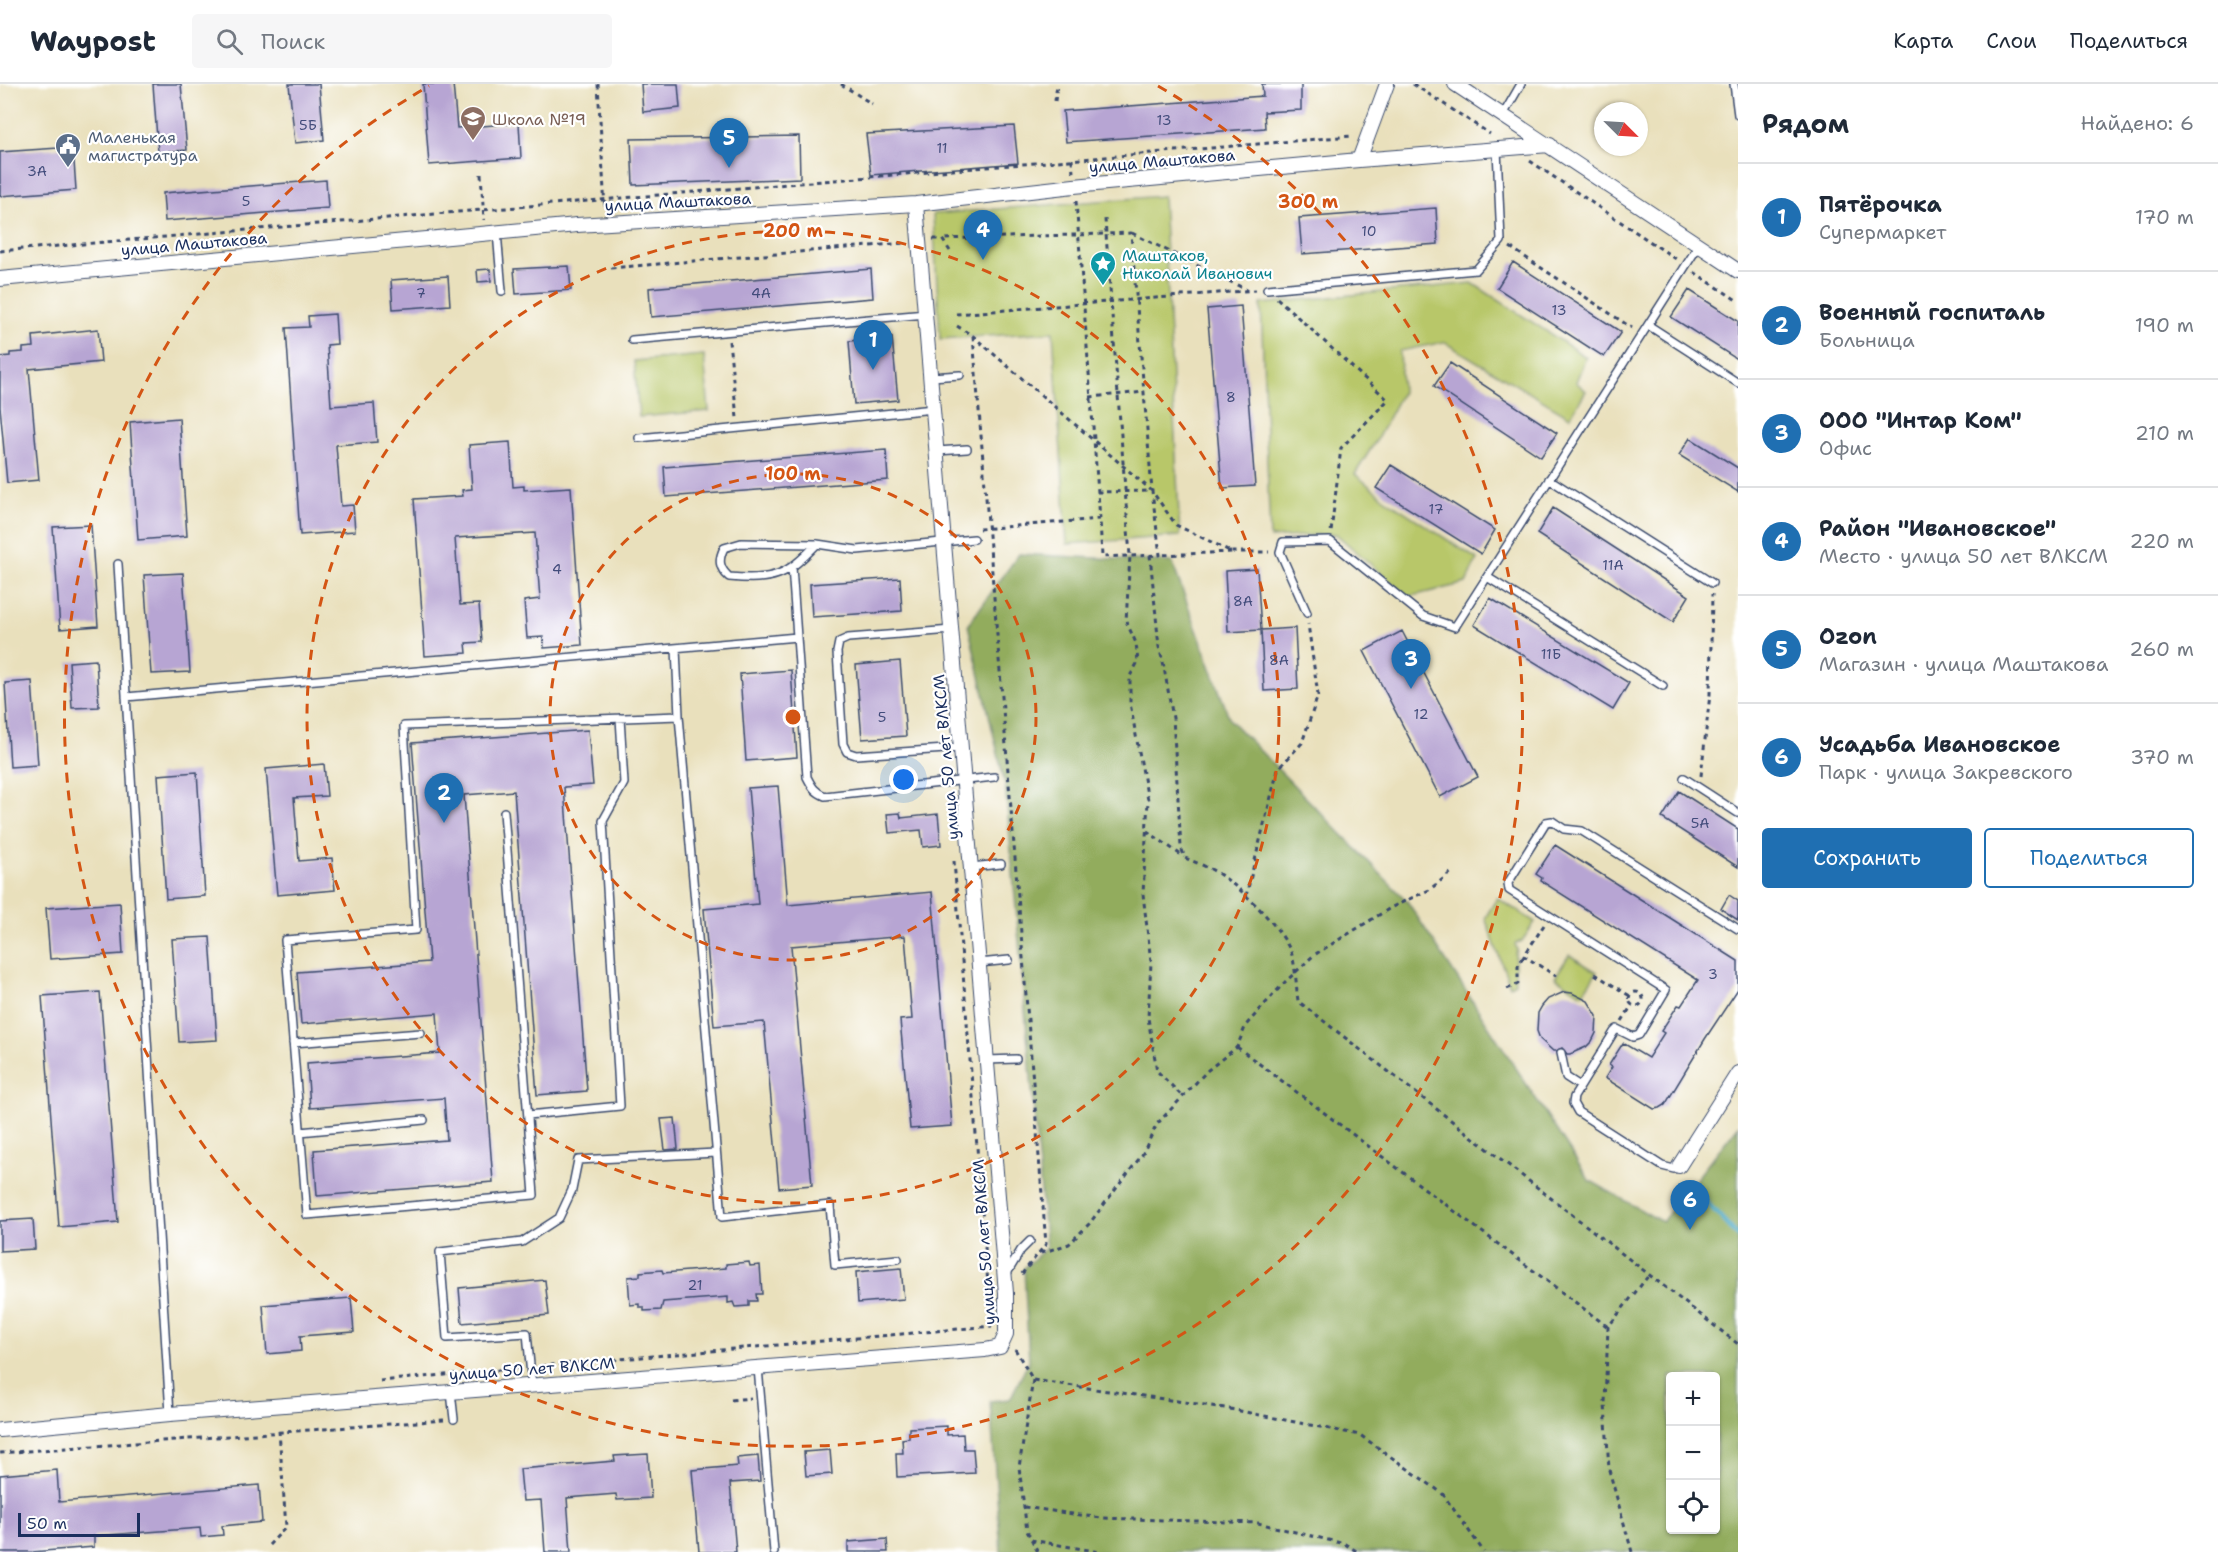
<!DOCTYPE html>
<html lang="ru">
<head>
<meta charset="utf-8">
<style>
  :root { --surface:#fff; --page:#f6f6f7; --text:#1f2937; --muted:#747a83; --line:#e0e1e3; --accent:#1f6fb2 }
  body { margin:0; font-family:"Shantell Sans",sans-serif; background:var(--page); color:var(--text) }
  .controls { position:absolute; right:18px; bottom:18px; display:grid; overflow:hidden; border-radius:6px; box-shadow:0 2px 4px #0004 }
  .controls button { width:54px; height:54px; display:grid; place-items:center; padding:0; border:0; border-bottom:2px solid var(--line); background:var(--surface); color:var(--text); font:30px sans-serif }
  .compass { position:absolute; left:1594px; top:18px; width:54px; height:54px; border-radius:50%; background:var(--surface); box-shadow:0 2px 4px #0004; rotate:114deg }
  .scale { position:absolute; left:18px; bottom:15px; width:122px; box-sizing:border-box; padding-left:6px; border:3px solid #1b2f5e; border-top:0; font-size:16px; line-height:21px; white-space:nowrap; color:#1b2f5e; -webkit-text-stroke:4px #fff; paint-order:stroke }
  .you { position:absolute; left:904px; top:696px; width:21px; height:21px; margin:-15px; border:4px solid #fff; border-radius:50%; background:#1a73e8; box-shadow:0 0 0 9px #1a73e833 }
  .badge { display:grid; place-items:center; width:39px; height:39px; border-radius:50%; background:var(--accent); color:#fff; font-size:20px; font-weight:700 }
  .pin { position:absolute; translate:-50% -50px; filter:drop-shadow(0 2px 3px #0008) }
  .pin::after { content:''; position:absolute; top:32px; width:21px; height:18px; background:inherit; clip-path:polygon(0 0,100% 0,50% 100%) }
  .list { margin:0; padding:0; list-style:none }
  h2 { display:flex; justify-content:space-between; align-items:center; height:78px; margin:0; padding:0 24px; font-size:26px }
  h2 small { font-size:20px; font-weight:400; color:var(--muted) }
  .list li { display:grid; grid-template-columns:39px 1fr auto; gap:18px; align-items:center; box-sizing:border-box; height:108px; padding:0 24px; border-top:2px solid var(--line) }
  .list b { display:block; font-size:22px; white-space:nowrap }
  .list p { margin:0; font-size:20px; white-space:nowrap; color:var(--muted) }
  .list em { font-size:20px; font-style:normal; color:var(--muted) }
  .actions { display:flex; gap:12px; padding:18px 24px }
  .actions a { flex:1; padding:14px 0; border:2px solid var(--accent); border-radius:6px; text-align:center; font-size:21px; color:var(--accent) }
  .actions .main { background:var(--accent); color:#fff }
  .icon { flex:none; width:33px; height:33px; fill:none; stroke:currentColor; stroke-width:2; stroke-linecap:round; stroke-linejoin:round }
  .map { position:relative; flex:none; width:1738px; height:1468px; overflow:hidden }
  header { display:flex; align-items:center; gap:36px; box-sizing:border-box; height:84px; padding:0 30px; background:var(--surface); border-bottom:2px solid var(--line) }
  header strong { font-size:28px }
  nav { display:flex; gap:33px; margin-inline-start:auto; font-size:21px }
  .search { width:420px; height:54px; background:var(--page); display:flex; align-items:center; gap:15px; box-sizing:border-box; padding:0 21px; border-radius:6px; color:var(--muted); font-size:22px }
  main { display:flex }
  aside { flex:1; background:var(--surface) }
  .map>svg:first-child { display:block }
  .green { fill:#b8c769; stroke:#6a7b64; stroke-width:1.5 }
  .forest { fill:#92ac5d; stroke:#566e5e; stroke-width:1.5; fill-rule:evenodd }
  .lines { fill:none; stroke-linecap:round; stroke-linejoin:round }
  .stream { stroke:#46a7c6; stroke-width:4.5 }
  .building { fill:#b7a5d3 }
  .lane-casing { stroke:#3a4a6c; stroke-width:10 }
  .street-casing { stroke:#3a4a6c; stroke-width:16 }
  .path { stroke:#3a4a6c; stroke-width:3; stroke-dasharray:4.5 4.5; stroke-linecap:butt }
  .lane { stroke:#fff; stroke-width:7 }
  .street { stroke:#fff; stroke-width:14 }
  .ring { fill:none; stroke:#d45514; stroke-width:3; stroke-dasharray:10 8 }
  .labels { text-anchor:middle; dominant-baseline:central; stroke-width:4.5; stroke-linejoin:round; paint-order:stroke }
  .number-label { font-size:14px; fill:#424c7b }
  .education-label { font-size:16px; fill:#785e54; stroke:#fff; text-anchor:start }
  .service-label { font-size:16px; fill:#4e5e75; stroke:#fff; text-anchor:start }
  .street-label { font-size:16px; fill:#1b2f5e; stroke:#fff }
  .culture-label { font-size:16px; fill:#0d838f; stroke:#fff; text-anchor:start }
  .centre { fill:#d45514; stroke:#fff; stroke-width:3 }
  .ring-label { font-size:18px; text-anchor:middle; font-weight:bold; fill:#d45514; stroke:#fff; stroke-width:4.5; stroke-linejoin:round; paint-order:stroke }
</style>
</head>
<body>
<header>
<strong>Waypost</strong>
<div class="search"><svg class="icon" aria-label="search" viewBox="0 0 24 24"><circle cx="10" cy="10" r="6"/><path d="M15 15l6 6"/></svg>Поиск</div>
<nav><a>Карта</a><a>Слои</a><a>Поделиться</a></nav>
</header>
<main>
<div class="map">
<svg width="1738" height="1468" viewBox="0 0 1738 1468">
  <rect width="100%" height="100%" fill="#fff"/>
  <filter id="ink" filterUnits="userSpaceOnUse"><feTurbulence type="fractalNoise" baseFrequency=".0167" numOctaves="2"/><feDisplacementMap in="SourceGraphic" scale="12" xChannelSelector="R" yChannelSelector="G"/><feConvolveMatrix kernelMatrix="1 2 1 2 8 2 1 2 1" color-interpolation-filters="sRGB"/></filter>
  <filter id="wash" filterUnits="userSpaceOnUse"><feTurbulence type="fractalNoise" baseFrequency=".008" numOctaves="4" result="noise"/><feDisplacementMap in="SourceGraphic" scale="24" xChannelSelector="R" yChannelSelector="G"/><feGaussianBlur stdDeviation="1.35" result="paint"/><feColorMatrix in="noise" values="0 0 0 0 0 0 0 0 0 0 0 0 0 0 0 0 0 1.4 0 .05"/><feComposite in="paint" operator="in"/></filter>
  <g filter="url(#wash)">
    <rect width="100%" height="100%" fill="#e9e0bc"/>
    <path class="green" d="M1163 112 1180 452 1067 460 1053 248 940 255 933 130Z
      M1472 199 1586 273 1576 298 1586 307 1570 333 1444 258 1400 267 1402 308 1377 355 1355 390 1385 415 1477 475 1466 499 1408 513 1336 450 1270 454 1261 220Z
      M704 271 709 327 639 333 634 277Z
      M1497 814 1535 838 1522 857 1515 860 1517 866 1515 870V899L1510 902 1485 834Z
      M1569 871 1597 888 1582 910 1555 893Z"/>
    <path class="forest" d="M1019 470 1172 478 1230 636 1407 817 1589 1096 1662 1138 1738 1042V1468H1001L990 1317 1010 1315 1029 1277 1024 1184 1046 1164 1005 700 968 541ZM1670 1292H1716V1446H1670Z"/>
    <g class="lines">
      <path class="stream" d="M1701 1112 1738 1152"/>
    </g>
    <g id="blocks">
      <path class="building" d="M153 0H181L187 66 158 68Z
        M289 0H319L324 56 295 59Z
        M423 0H453L457 44 519 39 521 74 429 81Z
        M641 0H678L680 24 643 28Z
        M1262 0H1301V26L1264 28 1265 44 1066 58 1063 27 1263 12Z
        M1014 42 1018 79 871 91 866 50Z
        M799 52 800 94 633 101 631 55Z
        M73 63 76 106 0 112V68Z
        M326 96 328 124 165 137 163 109Z
        M1436 124 1438 160 1302 170 1299 134Z
        M1513 178 1621 248 1604 273 1497 204Z
        M569 182 571 206 516 210 514 185Z
        M490 185 491 197 478 198 477 186Z
        M871 185 873 214 651 233 649 204Z
        M448 192 450 221 393 225 391 196Z
        M1689 206 1738 237V276L1671 233Z
        M1241 222 1255 402 1222 404 1207 225Z
        M335 230 337 260 327 261 331 322 374 319 377 358 336 361 341 422 353 421 355 447 300 451 286 244 309 243 308 232Z
        M98 245 101 278 29 285 39 396 7 399 0 323V273L10 272V269L23 268V264L34 263 33 252Z
        M892 253 898 316 854 320 849 257Z
        M1450 279 1557 349 1541 373 1434 302Z
        M179 334 187 452 138 456 130 338Z
        M1690 354 1738 384V408L1679 371Z
        M510 358 513 403 524 402V406L571 403 582 561 544 564 543 553 527 554 524 517 540 515 535 449 455 454 460 521 479 520 482 558 466 559 467 569 425 572 414 415 463 412 462 406 472 405 469 361Z
        M886 366 888 396 666 413 664 383Z
        M1391 381 1495 446 1481 470 1376 404Z
        M1553 424 1689 512 1673 538 1537 450Z
        M91 441 98 542 60 545 53 443Z
        M1257 485 1261 546 1228 548 1225 487Z
        M183 489 190 588 151 590 144 491Z
        M900 494 902 527 812 533 810 500Z
        M1490 514 1629 599 1613 626 1474 541Z
        M1295 544 1298 605 1264 607 1261 546Z
        M1402 547 1478 693 1440 713 1364 567Z
        M96 576 99 623 72 624 69 578Z
        M900 577 906 652 862 655 856 581Z
        M791 586 797 673 746 677 740 590Z
        M32 597 38 681 10 683 5 599Z
        M588 646 593 701 564 703 587 1007 537 1011 514 707 464 711 493 1098 317 1112 314 1066 447 1056 444 1014 310 1024 307 979 440 969 437 929 301 940 297 888 429 878 412 659Z
        M324 680 327 712 294 714 299 777 332 774 335 806 277 811 266 685Z
        M197 688 205 812 166 815 158 691Z
        M778 702 788 821 932 808 952 1042 910 1045 900 936 912 935 905 852 791 862 812 1101 779 1104 764 938 714 942 704 825 758 820 748 704Z
        M1679 707 1738 745V783L1662 734Z
        M900 729 901 734 938 730 941 761 923 763 921 746 889 749 887 730Z
        M1555 761 1738 877V905L1705 955 1665 1021 1660 1024 1654 1025 1605 994 1612 983 1609 981 1623 959 1648 974 1664 949 1661 947 1678 921 1681 922 1698 896 1541 797 1542 794 1536 790Z
        M1729 811 1738 817V836L1721 825Z
        M120 819 123 870 50 875 46 824Z
        M210 853 217 956 179 958 172 855Z
        M100 908 118 1138 59 1143 42 912Z
        M1564 908 1572 909 1588 917 1597 932 1596 949 1592 957 1586 963 1570 970H1567L1562 964 1556 967H1553L1540 955 1537 947 1538 929 1542 922 1548 915Z
        M675 1034 678 1065 665 1066 661 1035Z
        M33 1135 35 1165 0 1167V1137Z
        M749 1178 750 1182 760 1181 762 1210H756L757 1217H749V1222L735 1223 733 1218 728 1219V1213L663 1218 661 1226 644 1227V1223H639V1220L630 1221 628 1193 640 1192V1188L662 1186 663 1189 726 1184V1180Z
        M901 1184 904 1215 858 1219 856 1188Z
        M545 1196 549 1231 462 1239 459 1204Z
        M351 1214 354 1248 300 1252 301 1267 267 1270 263 1221Z
        M947 1342V1351L963 1350 964 1365H973L975 1389 897 1393 896 1369H903L902 1355 909 1354V1344Z
        M830 1366 832 1390 806 1392 804 1368Z
        M648 1370 651 1414 617 1416 616 1410 567 1414 571 1468H545L541 1416 523 1417 520 1385 615 1377 614 1372Z
        M758 1372 760 1397 730 1399 736 1468H699L692 1386 738 1382 737 1374Z
        M57 1386 59 1418 259 1401 262 1438 222 1442 223 1451 201 1453 200 1444 94 1452V1463L31 1468H0V1391Z
        M887 1455 888 1468H848V1458Z"/>
    </g>
  </g>
  <g filter="url(#ink)">
    <use href="#blocks" fill-opacity="0" stroke="#3a4a6c" stroke-width="1.5"/>
    <g class="lines">
      <defs>
        <path id="lane" d="M1734 0 1738 31
          M1503 31 1521 0
          M497 148 502 207
          M1267 205 1476 186 1501 157 1497 65
          M1648 241 1738 299
          M632 256 926 230
          M931 293 960 291
          M639 354 934 325
          M937 367 967 365
          M1549 395 1712 499
          M817 460C786 492 774 497 729 493 719 484 718 476 724 464L741 459 817 460 857 466 974 455
          M118 480 170 1330
          M792 483 797 553
          M1487 493 1663 602
          M1307 529 1280 468 1283 458 1330 457 1423 532 1455 543 1699 161
          M952 546 848 554 839 558 837 568 843 660 847 668 856 671 961 664
          M126 613 797 553 807 693C812 703 815 708 825 712L994 693
          M679 632 722 1133 830 1121 835 1181 898 1175
          M1684 694 1738 729
          M504 728 534 1111 307 1131 285 856 416 846 404 642 679 632 676 564
          M971 783 1001 780
          M979 879 1009 876
          M293 959 421 949
          M1561 969 1566 993 1580 1002
          M987 976 1016 975
          M528 1031 620 1022 603 737 624 699 620 634
          M300 1048 424 1036
          M1679 1082 1674 1085 1662 1082 1578 1028 1573 1019 1574 1013 1614 948 1617 945 1633 953 1639 951 1666 906 1509 806 1508 799 1546 738 1552 737 1564 745 1582 747 1738 845
          M1006 1191 1021 1166 1030 1157
          M758 1284 774 1468
          M532 1302 527 1249 447 1254 440 1168 522 1158 559 1134 572 1106 578 1076 716 1069
          M451 1308 454 1335"/>
        <path id="street" d="M1455 0 1738 187
          M1359 76 1387 0
          M0 195 577 141 916 120 1074 102 1359 76 1550 61
          M1679 1082 1738 989
          M0 1346 170 1330 985 1266 1000 1263 1006 1250V1209L916 120"/>
      </defs>
      <use href="#lane" class="lane-casing"/>
      <use href="#street" class="street-casing"/>
      <path class="path" d="M598 0 605 125
        M841 0 872 20
        M1413 0 1490 50
        M1055 17 1057 0
        M1072 75 1073 89
        M1530 77 1676 175
        M481 90 484 136
        M1076 117 1100 435
        M1132 149 1247 206
        M933 155H942
        M1510 163 1632 244
        M0 167 1352 52
        M950 167 942 155 1106 150 1105 135
        M611 184 905 159
        M1694 188 1738 217
        M1277 214 1388 316 1341 364 1331 448
        M956 230 1256 206
        M957 242 973 252 1152 407 1176 441 1232 468 1160 471
        M973 252 1046 1160 1021 1191
        M729 257 737 334
        M1090 313 1145 308
        M1097 408 1152 407
        M979 445 1100 435 1102 473C1121 472 1141 472 1160 471L1152 407 1131 149 1106 150 1130 472 1126 537 1136 559 1138 578 1130 592V619L1148 716 1143 810 1151 878 1148 934 1157 987 1183 1013
        M1232 468H1269
        M1150 471 1159 563 1163 578 1173 634 1181 763 1185 774C1197 779 1211 784 1222 792 1244 807 1284 846 1292 871 1296 885 1296 902 1298 917L1738 1260
        M1701 692 1710 610 1712 510
        M1147 747 1184 773
        M954 777 990 1225
        M1246 812 1278 685 1302 659 1318 611 1308 540
        M1544 841 1524 872 1556 892
        M1595 890 1630 912
        M1507 905 1518 900V882L1524 872
        M1629 915a7 7 0 1 1 14 0a7 7 0 1 1-14 0Z
        M1622 937 1632 921
        M1237 963 1608 1243
        M1041 1169 1069 1160 1089 1140 1142 1071 1157 1040 1208 986 1237 963 1246 941 1283 900 1314 871 1392 823 1429 806 1453 787
        M1015 1265 1033 1296 1225 1324 1360 1351 1442 1409 1484 1468
        M541 1282 992 1242
        M1033 1296 1019 1383 1027 1447 1038 1468
        M380 1297 520 1284
        M731 1316 751 1314
        M0 1369 444 1336
        M1024 1423 1101 1434 1258 1439 1345 1460 1358 1468
        M1031 1456 1100 1468
        M269 1461 286 1443 279 1347
        M1632 1468 1609 1386 1605 1320 1608 1243 1649 1191"/>
      <use href="#lane" class="lane"/>
      <use href="#street" class="street"/>
    </g>
  </g>
  <g class="ring">
    <circle cx="793" cy="633" r="243"/>
    <circle cx="793" cy="633" r="486"/>
    <path d="M1158 2A729 729 0 1 1 429 2"/>
  </g>
  <defs>
    <symbol id="school-pin" viewBox="-11 -11 22 30"><path d="M0 17L-7.5 6A9.5 9.5 0 1 1 7.5 6Z" fill="#8d6e63" stroke="#fff"/><path d="M0-5L7-2L0 1L-7-2ZM-4 1L0 2.5L4 1V4Q0 6-4 4Z" fill="#fff"/></symbol>
    <symbol id="civic-pin" viewBox="-11 -11 22 30"><path d="M0 17L-7.5 6A9.5 9.5 0 1 1 7.5 6Z" fill="#5c6f8a" stroke="#fff"/><path d="M-.6-6.5H3V-4.5H.6V-3L4-1V1h2V6H-6V1h2V-1L-.6-3ZM-1.2 2.5V6h2.4V2.5Z" fill="#fff"/></symbol>
    <symbol id="sight-pin" viewBox="-11 -11 22 30"><path d="M0 17L-7.5 6A9.5 9.5 0 1 1 7.5 6Z" fill="#0f9aa8" stroke="#fff"/><path d="M0-6L1.8-2.2L6-1.7L2.9 1.2L3.7 5.4L0 3.3L-3.7 5.4L-2.9 1.2L-6-1.7L-1.8-2.2Z" fill="#fff"/></symbol>
  </defs>
  <g fill-rule="evenodd">
    <use href="#school-pin" x="458" y="20" width="30" height="40"/>
    <use href="#civic-pin" x="53" y="47" width="30" height="40"/>
    <use href="#sight-pin" x="1088" y="165" width="30" height="40"/>
  </g>
  <g class="labels">
    <g class="number-label">
      <text x="1164" y="36">13</text>
      <text x="308" y="41">5Б</text>
      <text x="942" y="64">11</text>
      <text x="37" y="87">3А</text>
      <text x="246" y="117">5</text>
      <text x="1369" y="147">10</text>
      <text x="421" y="209">7</text>
      <text x="761" y="209">4А</text>
      <text x="1559" y="226">13</text>
      <text x="1231" y="313">8</text>
      <text x="1436" y="425">17</text>
      <text x="1613" y="481">11А</text>
      <text x="557" y="485">4</text>
      <text x="1243" y="517">8А</text>
      <text x="1551" y="570">11Б</text>
      <text x="1279" y="576">8А</text>
      <text x="1421" y="630">12</text>
      <text x="882" y="633">5</text>
      <text x="1700" y="739">5А</text>
      <text x="1713" y="890">3</text>
      <text x="695" y="1201">21</text>
    </g>
    <g class="education-label">
      <text x="492" y="35">Школа №19</text>
    </g>
    <g class="service-label">
      <text x="88" y="53">Маленькая<tspan x="88" dy="18">магистратура</tspan></text>
    </g>
    <g class="street-label">
      <text transform="translate(1162 77) rotate(-5)">улица Маштакова</text>
      <text transform="translate(678 118) rotate(-3)">улица Маштакова</text>
      <text transform="translate(194 160) rotate(-5)">улица Маштакова</text>
      <text transform="translate(946 673) rotate(-95)">улица 50 лет ВЛКСМ</text>
      <text transform="translate(984 1158) rotate(-94)">улица 50 лет ВЛКСМ</text>
      <text transform="translate(532 1285) rotate(-4)">улица 50 лет ВЛКСМ</text>
    </g>
    <g class="culture-label">
      <text x="1122" y="171">Маштаков,<tspan x="1122" dy="18">Николай Иванович</tspan></text>
    </g>
  </g>
  <circle cx="793" cy="633" r="9" class="centre"/>
  <g class="ring-label">
    <text x="1308" y="124">300 m</text>
    <text x="793" y="153">200 m</text>
    <text x="793" y="396">100 m</text>
  </g>
</svg>
<div class="controls">
<button>+</button>
<button>−</button>
<button><svg class="icon" aria-label="locate" viewBox="0 0 24 24"><circle cx="12" cy="12" r="6"/><path d="M12 2v4M12 18v4M2 12h4M18 12h4"/></svg></button>
</div>
<svg class="compass" viewBox="-18 -18 36 36"><path d="M0-13l5 13h-10z" fill="#e53935"/><path d="M0 13l5-13h-10z" fill="#747a83"/></svg>
<div class="scale">50 m</div>
<div class="you"></div>
<div class="pin badge" style="left:873px;top:286px">1</div>
<div class="pin badge" style="left:444px;top:739px">2</div>
<div class="pin badge" style="left:1411px;top:605px">3</div>
<div class="pin badge" style="left:983px;top:176px">4</div>
<div class="pin badge" style="left:729px;top:84px">5</div>
<div class="pin badge" style="left:1690px;top:1146px">6</div>
</div>
<aside>
<h2>Рядом<small>Найдено: 6</small></h2>
<ul class="list">
<li><span class="badge">1</span><div><b>Пятёрочка</b><p>Супермаркет</p></div><em>170 m</em></li>
<li><span class="badge">2</span><div><b>Военный госпиталь</b><p>Больница</p></div><em>190 m</em></li>
<li><span class="badge">3</span><div><b>ООО &quot;Интар Ком&quot;</b><p>Офис</p></div><em>210 m</em></li>
<li><span class="badge">4</span><div><b>Район &quot;Ивановское&quot;</b><p>Место · улица 50 лет ВЛКСМ</p></div><em>220 m</em></li>
<li><span class="badge">5</span><div><b>Ozon</b><p>Магазин · улица Маштакова</p></div><em>260 m</em></li>
<li><span class="badge">6</span><div><b>Усадьба Ивановское</b><p>Парк · улица Закревского</p></div><em>370 m</em></li>
</ul>
<div class="actions"><a class="main">Сохранить</a><a>Поделиться</a></div>
</aside>
</main>
</body>
</html>
